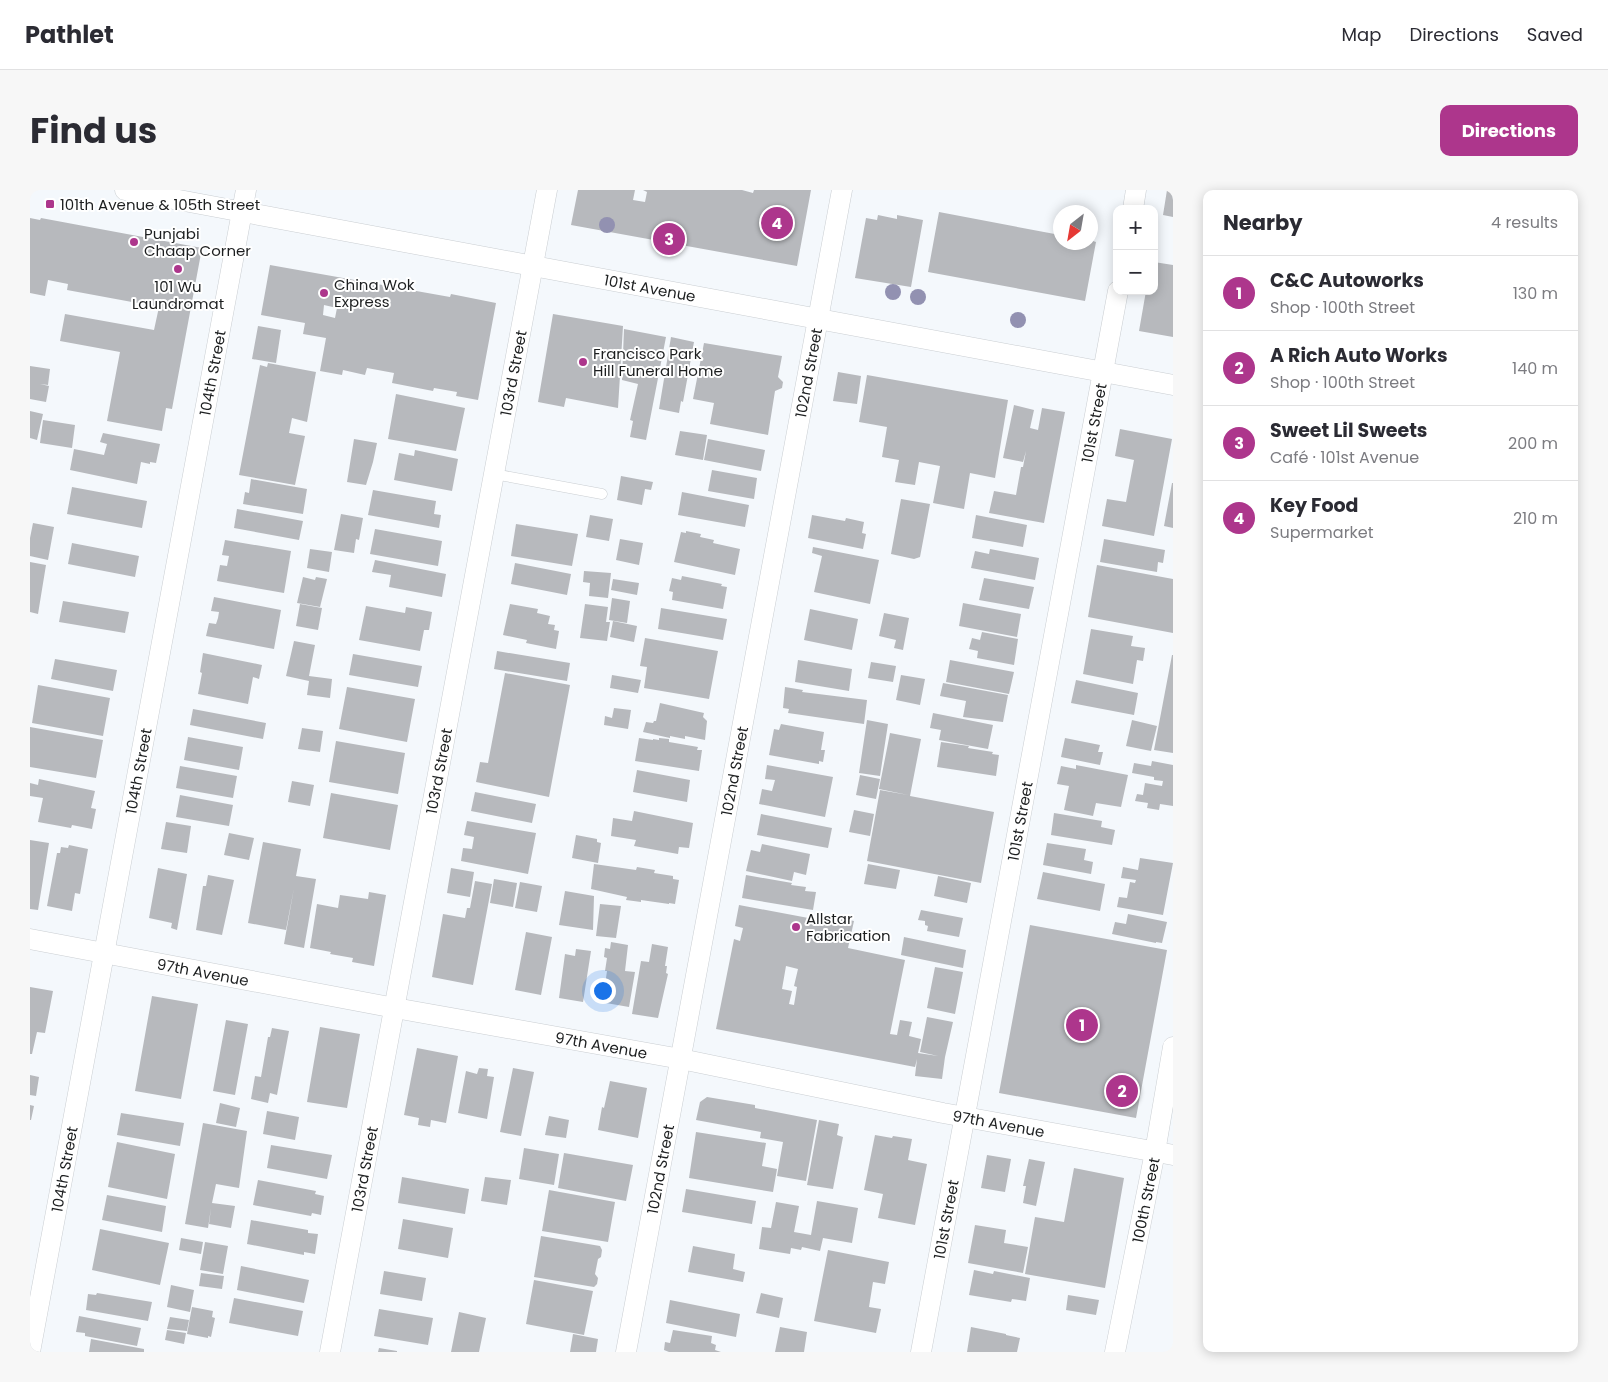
<!DOCTYPE html>
<html lang="en">
<head>
<meta charset="utf-8">
<style>
  :root { --surface:#fff; --page:#f7f7f7; --text:#2b2b33; --muted:#7c7c81; --line:#e1e1e2; --accent:#ad368c }
  body { margin:0; font-family:Poppins,sans-serif; background:var(--page); color:var(--text) }
  .controls { position:absolute; right:15px; top:15px; display:grid; overflow:hidden; border-radius:10px; box-shadow:0 2px 12px #0003 }
  .controls button { width:45px; height:45px; display:grid; place-items:center; padding:0; border:0; border-bottom:1px solid var(--line); background:var(--surface); color:var(--text); font:25px sans-serif }
  .compass { position:absolute; left:1023px; top:15px; width:45px; height:45px; border-radius:50%; background:var(--surface); box-shadow:0 2px 12px #0003; rotate:211deg }
  .you { position:absolute; left:572px; top:800px; width:18px; height:18px; margin:-12px; border:4px solid #fff; border-radius:50%; background:#1a73e8; box-shadow:0 0 0 8px #1a73e833 }
  .badge { display:grid; place-items:center; width:32px; height:32px; border-radius:50%; background:var(--accent); color:#fff; font-size:16px; font-weight:700 }
  .pin { position:absolute; translate:-50% -50%; border:2px solid #fff; box-shadow:0 1px 5px #0006 }
  .list { margin:0; padding:0; list-style:none }
  h2 { display:flex; justify-content:space-between; align-items:center; height:65px; margin:0; padding:0 20px; font-size:21px }
  h2 small { font-size:16px; font-weight:400; color:var(--muted) }
  .list li { display:grid; grid-template-columns:32px 1fr auto; gap:15px; align-items:center; box-sizing:border-box; height:75px; padding:0 20px; border-top:1px solid var(--line) }
  .list b { display:block; font-size:19px; white-space:nowrap }
  .list p { margin:0; font-size:16px; white-space:nowrap; color:var(--muted) }
  .list em { font-size:16px; font-style:normal; color:var(--muted) }
  .map { position:relative; flex:none; width:1143px; height:1162px; overflow:hidden; border-radius:10px }
  header { display:flex; align-items:center; gap:30px; box-sizing:border-box; height:70px; padding:0 25px; background:var(--surface); border-bottom:1px solid var(--line) }
  header strong { font-size:24px }
  nav { display:flex; gap:28px; margin-inline-start:auto; font-size:18px }
  .intro { display:flex; align-items:center; justify-content:space-between; box-sizing:border-box; height:120px; padding:0 30px }
  h1 { margin:0; font-size:35px }
  .button { padding:12px 22px; border-radius:10px; background:var(--accent); color:#fff; font-size:18px; font-weight:700 }
  main { display:flex; gap:30px; padding:0 30px }
  aside { flex:1; background:var(--surface); border-radius:10px; box-shadow:0 2px 12px #0003 }
  .map>svg:first-child { display:block }
  .building { fill:#b7b9bd; fill-rule:evenodd }
  .lines { fill:none; stroke-linecap:round; stroke-linejoin:round }
  .lane-casing { stroke:#caced2; stroke-width:11 }
  .street-casing { stroke:#caced2; stroke-width:21 }
  .lane { stroke:#fff; stroke-width:10 }
  .street { stroke:#fff; stroke-width:20 }
  .tree { fill:#9291b1 }
  .poi-dot { fill:#ad368c; stroke:#fff; stroke-width:2 }
  .labels { text-anchor:middle; dominant-baseline:central; stroke-width:4; stroke-linejoin:round; paint-order:stroke }
  .poi-label { font-size:15px; fill:#1d1f20; stroke:#fff; text-anchor:start }
  .street-label { font-size:15px; fill:#1d1f20; stroke:#fff }
</style>
</head>
<body>
<header>
<strong>Pathlet</strong>
<nav><a>Map</a><a>Directions</a><a>Saved</a></nav>
</header>
<div class="intro"><h1>Find us</h1><a class="button">Directions</a></div>
<main>
<div class="map">
<svg width="1143" height="1162" viewBox="0 0 1143 1162">
  <rect width="100%" height="100%" fill="#f4f8fc"/>
  <path class="building" d="M548 0H605L603 10 615 12 617 2 613 0H712L723 3 724 0H781L767 76 541 35Z
    M1137 0H1143V27L1133 25Z
    M909 22 1030 45V52H1060V50L1066 52 1055 111 898 82Z
    M848 25 867 29V25L893 30 881 97 825 88 836 28 847 30Z
    M0 28 10 30 11 28 172 58 142 219 136 218 132 241 77 231 90 162 30 151 35 124 124 140 129 117 37 100 38 94 18 90 15 106 0 103Z
    M1124 72 1143 75V147L1109 141 1116 101H1124Z
    M240 75 420 107 421 104 466 113 448 210 426 206 427 202 404 198 403 201 362 193 364 183 337 178 335 185 313 180 312 185 290 181 296 148 273 144 275 133 231 125ZM294 115 307 118 305 128 293 125Z
    M523 124 593 136 588 218 536 208 534 217 508 212Z
    M228 136 251 140 246 173 222 169Z
    M594 139 636 147 616 250 600 247 603 231 600 230 608 194 592 190Z
    M641 147 664 152 653 212 651 211 649 223 629 219Z
    M674 153 752 166 748 187 753 192 752 198 745 201 738 245 680 234 684 213 663 209Z
    M238 173 286 182 277 232 262 228 259 243 275 246 265 295 209 285 230 175 237 177Z
    M0 176 20 179 18 195 10 194 19 196 16 212 0 209Z
    M808 182 831 186 827 214 803 211Z
    M837 185 978 210 965 288 940 283 934 319 903 313 910 276 889 272 885 295 865 292 869 270 852 267 857 237 829 232Z
    M366 204 435 218 426 261 358 249Z
    M984 215 1004 220 1000 238 1008 240 1012 218 1035 222 1014 333 959 323 964 301 986 305 991 277H993L996 261 993 272 973 268Z
    M0 221 13 224 7 250 0 248Z
    M13 230 45 235 42 258 10 253Z
    M1090 239 1142 249 1124 346 1072 336 1077 309 1096 312 1104 270 1085 266Z
    M650 241 677 245 673 270 645 265Z
    M73 243 130 254 126 273 120 272V274L111 272 107 294 40 280 44 259 74 265 77 254 70 252Z
    M324 249 347 253 343 272 336 295 317 292Z
    M678 249 735 260 731 281 674 270Z
    M385 260 428 269 422 301 364 290 369 263 384 266Z
    M682 280 727 288 724 309 678 301Z
    M591 286 623 292 621 300 615 299 612 315 587 310Z
    M221 289 277 299 273 324 213 314 215 302 219 303Z
    M1142 293H1143V338L1134 336Z
    M42 297 117 311 112 338 37 324Z
    M343 300 406 311 404 324 411 325 409 338 338 325Z
    M652 302 719 315 715 337 648 325Z
    M871 309 900 314 890 367 884 369 861 364Z
    M207 319 273 331 269 350 204 338Z
    M311 324 333 328 329 350 326 349 324 363 304 360Z
    M560 325 583 329 579 351 556 347Z
    M782 325 815 331 816 328 834 332 832 343 836 344 833 359 778 348Z
    M946 325 997 335 993 357 942 348Z
    M3 333 24 337 18 370 0 366V348Z
    M486 334 548 344 542 376 481 366Z
    M345 339 412 351 408 376 340 364Z
    M656 341 671 344 670 347 684 350 683 353 710 359 705 385 644 372 651 342 656 343Z
    M590 349 613 353 609 375 586 370Z
    M1074 349 1135 360 1133 373 1128 372 1127 382 1070 372Z
    M195 350 261 361 254 403 187 391 190 375 197 376 199 366 192 365Z
    M42 353 109 366 105 387 38 374Z
    M783 357 849 370 840 414 784 402 792 366 782 363Z
    M280 359 302 362 299 382 277 378Z
    M960 359 1009 368 1005 390 941 378 945 361 959 364Z
    M345 370 416 384 412 407 359 397 361 385 342 382Z
    M0 372 16 375 8 424 0 422Z
    M485 373 541 384 537 405 481 394Z
    M1067 375 1143 389V443L1058 427Z
    M554 381 581 383 578 408 559 406 560 393 553 392Z
    M652 386 692 394 691 396 697 397 693 419 642 410 643 402 639 401 642 388 651 390Z
    M273 387 285 390 286 387 297 389 290 417 267 413Z
    M954 388 1004 397 999 419 949 410Z
    M583 389 609 393 607 405 581 400Z
    M184 407 251 420 244 459 176 446 179 433 186 434 188 428 189 422 181 421Z
    M582 408 600 411 597 433 579 430Z
    M33 411 99 422 95 443 29 432Z
    M933 413 991 424 987 447 929 436Z
    M270 414 292 418 288 440 266 436Z
    M480 414 508 419 507 423 520 426 518 434 525 435 524 440 529 441 526 459 496 453 497 450 473 445Z
    M555 414 578 417 576 432H580L577 451 550 448Z
    M336 416 375 423 376 417 402 422 399 440H394L390 461 329 450Z
    M631 418 697 429 693 450 628 439Z
    M780 419 828 429 822 460 774 450Z
    M854 423 879 428 873 460 864 458 866 450 849 446Z
    M583 431 607 436 604 452 580 447Z
    M1061 439 1103 446 1101 456 1115 458 1113 471 1107 470 1103 494 1053 484Z
    M952 442 988 449 984 475 947 468 948 461 939 459 942 448 950 450Z
    M615 448 688 461 679 509 614 498 617 477 610 476Z
    M264 451 285 455 279 486 302 489 300 508 277 505 279 491 256 486Z
    M467 461 540 473 537 491 464 479Z
    M173 463 232 475 229 489 223 487 218 514 168 504 172 483 170 482Z
    M323 464 392 476 388 497 319 485Z
    M1142 465H1143V563L1124 560Z
    M25 469 87 480 83 501 21 489Z
    M768 470 822 479 819 501 765 492Z
    M920 470 984 482 979 504 916 492Z
    M841 472 866 476 863 492 838 488Z
    M475 483 540 495 519 607 446 592 450 572 458 573Z
    M582 485 611 490 608 503 580 498Z
    M871 485 895 489 890 515 866 510Z
    M1046 490 1108 503 1104 525 1041 513Z
    M913 493 978 505 973 532 933 527 936 511 910 506Z
    M8 495 80 508 73 546 2 533Z
    M317 497 385 509 377 552 309 539Z
    M755 497 773 500 772 502 837 510 834 534 758 523 759 519 753 518Z
    M630 513 674 523 673 527 677 531 675 550 655 546V549L640 546V548L613 542 616 532 623 533 624 531H626Z
    M584 518 601 520 598 539 574 535 575 526 582 528Z
    M163 519 236 533 233 549 160 535Z
    M903 523 963 535 958 559 909 550 911 540 900 538Z
    M837 530 858 534 850 586 829 583Z
    M1102 530 1127 536 1121 561 1096 556Z
    M751 534 794 542 791 560H795L793 572 789 571V574L739 565 744 539 749 540Z
    M0 537 73 550 66 588 0 577Z
    M272 538 293 541 290 562 268 559Z
    M860 543 891 549 880 606 964 622 951 693 837 671 850 600 878 605 849 599Z
    M158 547 213 557 209 580 154 570Z
    M609 548 623 550V549L629 550V548L639 549V552L668 557 667 560H672L669 581 605 571Z
    M1035 548 1070 555 1068 562H1073L1070 575 1031 567Z
    M306 551 375 563 368 604 299 592Z
    M911 552 939 556 938 558 963 562 962 564 969 565 966 586 907 577Z
    M1122 571 1143 575V616L1130 614 1129 620 1117 618 1118 613 1105 611 1107 604 1113 605 1115 593 1132 596 1133 591 1124 590V587L1102 583 1104 573 1121 576Z
    M737 575 803 587 795 627 729 614 732 599 742 601 745 590 735 589Z
    M1046 575 1098 585 1091 617 1066 613 1063 626 1034 620 1039 596 1027 594 1031 576 1046 579Z
    M150 576 207 586 203 608 146 598Z
    M607 580 660 590 657 612 603 602Z
    M830 585 850 589 846 609 826 605Z
    M9 589 65 601 61 618 66 619 62 639 42 635 41 638 8 632 13 608 0 606V593L8 595Z
    M262 591 284 595 280 616 258 612Z
    M445 602 506 614 502 633 441 621Z
    M301 603 368 615 360 660 293 648Z
    M150 605 203 615 199 636 146 627Z
    M824 620 844 624 840 646 819 642Z
    M604 621 663 633 659 658 649 657 648 664 604 656 606 650 581 646 583 628 602 631Z
    M1024 623 1072 631 1071 637 1085 640 1082 655 1021 645Z
    M731 624 802 638 798 658 727 645Z
    M437 631 506 643 498 684 431 671 433 658 442 659 444 647 434 645Z
    M136 632 161 636 157 663 131 659Z
    M199 643 224 648 219 670 194 665Z
    M546 645 567 649V652L571 653 568 673 542 668Z
    M0 650 19 653 8 720 0 719Z
    M233 652 271 659 266 686 286 689 274 758 254 754 264 698 256 740 218 733Z
    M1017 653 1056 659 1054 670 1063 672 1061 684 1013 675Z
    M732 654 780 664 776 685 764 682 762 691 716 681 721 660 730 662Z
    M39 655 58 659 50 704 45 703 42 721 17 716 27 663H30L31 657 38 658Z
    M1110 668 1143 673 1133 725 1087 717 1089 707 1097 708 1100 692 1105 693 1106 690 1091 688 1093 677 1108 680Z
    M564 674 606 680 607 677 625 680 624 683 643 686V689L649 690 645 714 639 713V714L611 710V712L596 710 597 707 561 699Z
    M838 674 870 680 866 699 834 694Z
    M128 678 157 684 147 740 141 738 142 733 119 728Z
    M421 678 444 682 440 707 417 703Z
    M1013 682 1075 694 1070 721 1007 709Z
    M178 685 204 690 192 745 166 740 173 696H176Z
    M716 685 762 693 761 695 776 697 775 701 786 702 783 720 712 708Z
    M908 686 941 693 937 713 904 706Z
    M464 689 487 693 483 717 460 713Z
    M445 691 462 694 443 795 402 787 413 724 435 728 437 718H440Z
    M490 692 512 696 507 722 485 718Z
    M535 701 564 706 563 740 529 735Z
    M339 702 356 705 344 776 322 772 323 768 300 764 301 762 280 758 287 714 308 718 310 705 338 709Z
    M570 714 591 716 586 748 566 746Z
    M709 715 789 730 790 724 824 731 818 758 875 770 860 844 867 845 870 830 882 832 879 846 891 849 888 863 908 866 890 862 897 827 923 832 915 867 912 889 885 886 887 869 885 877 686 839 704 749 710 751 713 738 705 736ZM756 776 768 779 764 796 767 797 764 815 759 814 762 801 752 799Z
    M891 720 933 728 929 747 897 741 898 736 895 735V731L888 730Z
    M1098 724 1137 732 1132 753 1126 752V753L1082 744 1085 732 1096 734Z
    M1000 735 1137 760 1106 928 969 903Z
    M496 742 522 747 511 805 485 800Z
    M874 747 936 760 933 778 871 765Z
    M581 752 598 755 595 781 605 782 599 817 576 813 580 796 575 795 577 781H575L577 768 574 767 575 758 580 759Z
    M622 754 638 757 635 776H637L636 783 638 784 628 828 602 824 611 771 619 772Z
    M546 759 561 761 553 812 529 808 535 764 545 766Z
    M905 777 933 782 925 824 897 818Z
    M0 797 23 801 15 843 7 842 2 864H0Z
    M122 806 168 814 151 909 105 901Z
    M196 830 218 834 205 905 183 901Z
    M290 837 330 844 317 918 277 912Z
    M242 838 259 841 247 905 240 903 238 913 221 909 225 886 231 887 238 847H240Z
    M387 858 428 866 416 933 401 930 400 937 388 935 389 928 374 925Z
    M449 878 458 879 457 886 464 887 457 929 428 923 436 881 447 884Z
    M483 878 504 882 491 946 470 942Z
    M0 885 9 887 6 906 0 905Z
    M580 891 617 898 608 948 568 940 572 917 574 918Z
    M677 907 725 915V918L787 930 776 991 747 986 753 952 730 948 731 942 666 930 670 912Z
    M190 913 210 918 206 937 186 933Z
    M0 915 4 916 1 930H0Z
    M237 921 269 927 265 950 233 944Z
    M91 923 154 933 150 956 87 945Z
    M519 926 539 930 536 948 515 945Z
    M789 930 809 934 807 945 813 947 803 999 777 995Z
    M173 933 217 941 209 998 186 994 182 1013 205 1016 201 1038 179 1034 181 1018 178 1038 155 1034Z
    M666 942 736 953 732 976 747 979 743 1002 659 988Z
    M845 945 862 948 863 946 882 949 878 970 897 974 885 1035 848 1028 853 1004 834 1000Z
    M87 952 145 964 137 1009 78 997Z
    M241 955 302 965 297 989 237 978Z
    M494 958 529 964 524 995 489 989Z
    M534 963 603 975 596 1011 528 998Z
    M957 965 981 969 975 1002 951 998Z
    M999 969 1015 972 1006 1016 993 1013 996 996H993Z
    M1044 978 1094 988 1075 1098 995 1084 1005 1027 1034 1032Z
    M372 987 439 999 435 1024 368 1013Z
    M455 987 481 990 477 1015 451 1011Z
    M228 990 286 1001 285 1004 294 1006 291 1025 282 1023 281 1026 223 1015Z
    M656 999 726 1011 722 1034 652 1022Z
    M519 1000 585 1012 578 1052 512 1041Z
    M77 1005 136 1016 132 1042 72 1030Z
    M787 1011 828 1018 822 1053 793 1048 790 1061 772 1057 771 1060 761 1058 760 1064 729 1059 732 1037 741 1038 746 1012 769 1016 764 1042 781 1045Z
    M373 1029 423 1038 418 1068 368 1059Z
    M221 1030 278 1040V1043L288 1044 285 1064 274 1062V1065L217 1054Z
    M945 1035 976 1040 974 1053 998 1057 993 1083 938 1073Z
    M70 1039 139 1053 130 1095 62 1080Z
    M511 1046 570 1056 572 1060 571 1067 568 1069 565 1084 568 1088 567 1094 564 1097 504 1087Z
    M151 1048 173 1052 171 1064 149 1060Z
    M175 1052 198 1056 193 1084 170 1080Z
    M663 1056 705 1064 703 1079 715 1082 713 1092 658 1082Z
    M798 1060 859 1072 855 1094 843 1092 839 1117 851 1119 846 1143 784 1131Z
    M211 1076 279 1090 274 1113 207 1100Z
    M944 1080 963 1084 964 1081 1000 1088 996 1111 982 1109 981 1112 939 1105Z
    M354 1081 396 1088 392 1111 350 1104Z
    M171 1083 194 1086 192 1099 169 1096Z
    M504 1090 563 1101 554 1145 496 1134Z
    M141 1095 164 1100 160 1122 137 1117Z
    M67 1103 122 1112 118 1131 56 1120 58 1104 66 1105Z
    M731 1103 753 1108 749 1128 726 1123Z
    M1038 1105 1069 1110 1066 1125 1036 1120Z
    M204 1108 273 1121 268 1146 199 1133Z
    M640 1110 710 1124 706 1147 636 1133Z
    M162 1117 183 1121 182 1127 185 1128 181 1147 178 1146V1148L157 1144Z
    M349 1119 403 1128 398 1155 344 1146Z
    M429 1122 456 1128 449 1162H421Z
    M49 1126 111 1138 107 1156 55 1146V1143L46 1142Z
    M140 1127 159 1130 157 1141 137 1139Z
    M750 1137 777 1142 774 1162H745Z
    M941 1137 976 1144V1145L990 1148 987 1162H937Z
    M137 1140 156 1143 154 1154 135 1150Z
    M643 1140 682 1146 681 1153 686 1155 685 1160 691 1162H639L634 1160 635 1152 640 1153Z
    M543 1144 568 1149 566 1162H540Z
    M61 1149 114 1159V1162H59Z
    M349 1158 367 1161V1162H348Z"/>
  <g class="lines">
    <defs>
      <path id="lane" d="M464 284 572 304"/>
      <g id="street">
        <path id="s1" d="M95 0 1143 195"/>
        <path d="M1103 19 1106 0"/>
        <path id="s2" d="M0 749 365 818 651 869 913 923 1143 965"/>
        <path id="s3" d="M0 1162 216 0"/>
        <path id="s4" d="M300 1162 517 0"/>
        <path id="s5" d="M596 1162 812 0"/>
        <path id="s6" d="M891 1162 1088 101"/>
        <path id="s7" d="M1085 1162 1125 962 1143 857"/>
      </g>
    </defs>
    <use href="#lane" class="lane-casing"/>
    <use href="#street" class="street-casing"/>
    <use href="#lane" class="lane"/>
    <use href="#street" class="street"/>
  </g>
  <g class="tree">
    <circle cx="577" cy="35" r="8"/>
    <circle cx="863" cy="102" r="8"/>
    <circle cx="888" cy="107" r="8"/>
    <circle cx="988" cy="130" r="8"/>
  </g>
  <g class="poi-dot">
    <rect x="15" y="9" width="10" height="10" rx="2.5"/>
    <circle cx="104" cy="52" r="5"/>
    <circle cx="148" cy="79" r="5"/>
    <circle cx="294" cy="103" r="5"/>
    <circle cx="553" cy="172" r="5"/>
    <circle cx="766" cy="737" r="5"/>
  </g>
  <g class="labels">
    <g class="poi-label">
      <text x="30" y="14">101th Avenue &amp; 105th Street</text>
      <text x="114" y="43">Punjabi<tspan x="114" dy="17">Chaap Corner</tspan></text>
      <text x="304" y="94">China Wok<tspan x="304" dy="17">Express</tspan></text>
      <text x="148" y="96" text-anchor="middle">101 Wu<tspan x="148" dy="17">Laundromat</tspan></text>
      <text x="563" y="163">Francisco Park<tspan x="563" dy="17">Hill Funeral Home</tspan></text>
      <text x="776" y="728">Allstar<tspan x="776" dy="17">Fabrication</tspan></text>
    </g>
    <g class="street-label">
      <text stroke="none"><textPath href="#s1" startOffset="534">101st Avenue</textPath></text>
      <text stroke="none"><textPath href="#s3" startOffset="996">104th Street</textPath></text>
      <text stroke="none"><textPath href="#s4" startOffset="996">103rd Street</textPath></text>
      <text stroke="none"><textPath href="#s5" startOffset="996">102nd Street</textPath></text>
      <text stroke="none"><textPath href="#s6" startOffset="945">101st Street</textPath></text>
      <text stroke="none"><textPath href="#s3" startOffset="591">104th Street</textPath></text>
      <text stroke="none"><textPath href="#s4" startOffset="591">103rd Street</textPath></text>
      <text stroke="none"><textPath href="#s5" startOffset="591">102nd Street</textPath></text>
      <text stroke="none"><textPath href="#s6" startOffset="540">101st Street</textPath></text>
      <text stroke="none"><textPath href="#s2" startOffset="176">97th Avenue</textPath></text>
      <text stroke="none"><textPath href="#s2" startOffset="581">97th Avenue</textPath></text>
      <text stroke="none"><textPath href="#s2" startOffset="986">97th Avenue</textPath></text>
      <text stroke="none"><textPath href="#s3" startOffset="186">104th Street</textPath></text>
      <text stroke="none"><textPath href="#s4" startOffset="186">103rd Street</textPath></text>
      <text stroke="none"><textPath href="#s5" startOffset="186">102nd Street</textPath></text>
      <text stroke="none"><textPath href="#s7" startOffset="155">100th Street</textPath></text>
      <text stroke="none"><textPath href="#s6" startOffset="135">101st Street</textPath></text>
    </g>
  </g>
</svg>
<div class="controls">
<button>+</button>
<button>−</button>
</div>
<svg class="compass" viewBox="-18 -18 36 36"><path d="M0-13l5 13h-10z" fill="#e53935"/><path d="M0 13l5-13h-10z" fill="#7c7c81"/></svg>
<div class="you"></div>
<div class="pin badge" style="left:1052px;top:835px">1</div>
<div class="pin badge" style="left:1092px;top:901px">2</div>
<div class="pin badge" style="left:639px;top:49px">3</div>
<div class="pin badge" style="left:747px;top:33px">4</div>
</div>
<aside>
<h2>Nearby<small>4 results</small></h2>
<ul class="list">
<li><span class="badge">1</span><div><b>C&amp;C Autoworks</b><p>Shop · 100th Street</p></div><em>130 m</em></li>
<li><span class="badge">2</span><div><b>A Rich Auto Works</b><p>Shop · 100th Street</p></div><em>140 m</em></li>
<li><span class="badge">3</span><div><b>Sweet Lil Sweets</b><p>Café · 101st Avenue</p></div><em>200 m</em></li>
<li><span class="badge">4</span><div><b>Key Food</b><p>Supermarket</p></div><em>210 m</em></li>
</ul>
</aside>
</main>
</body>
</html>
